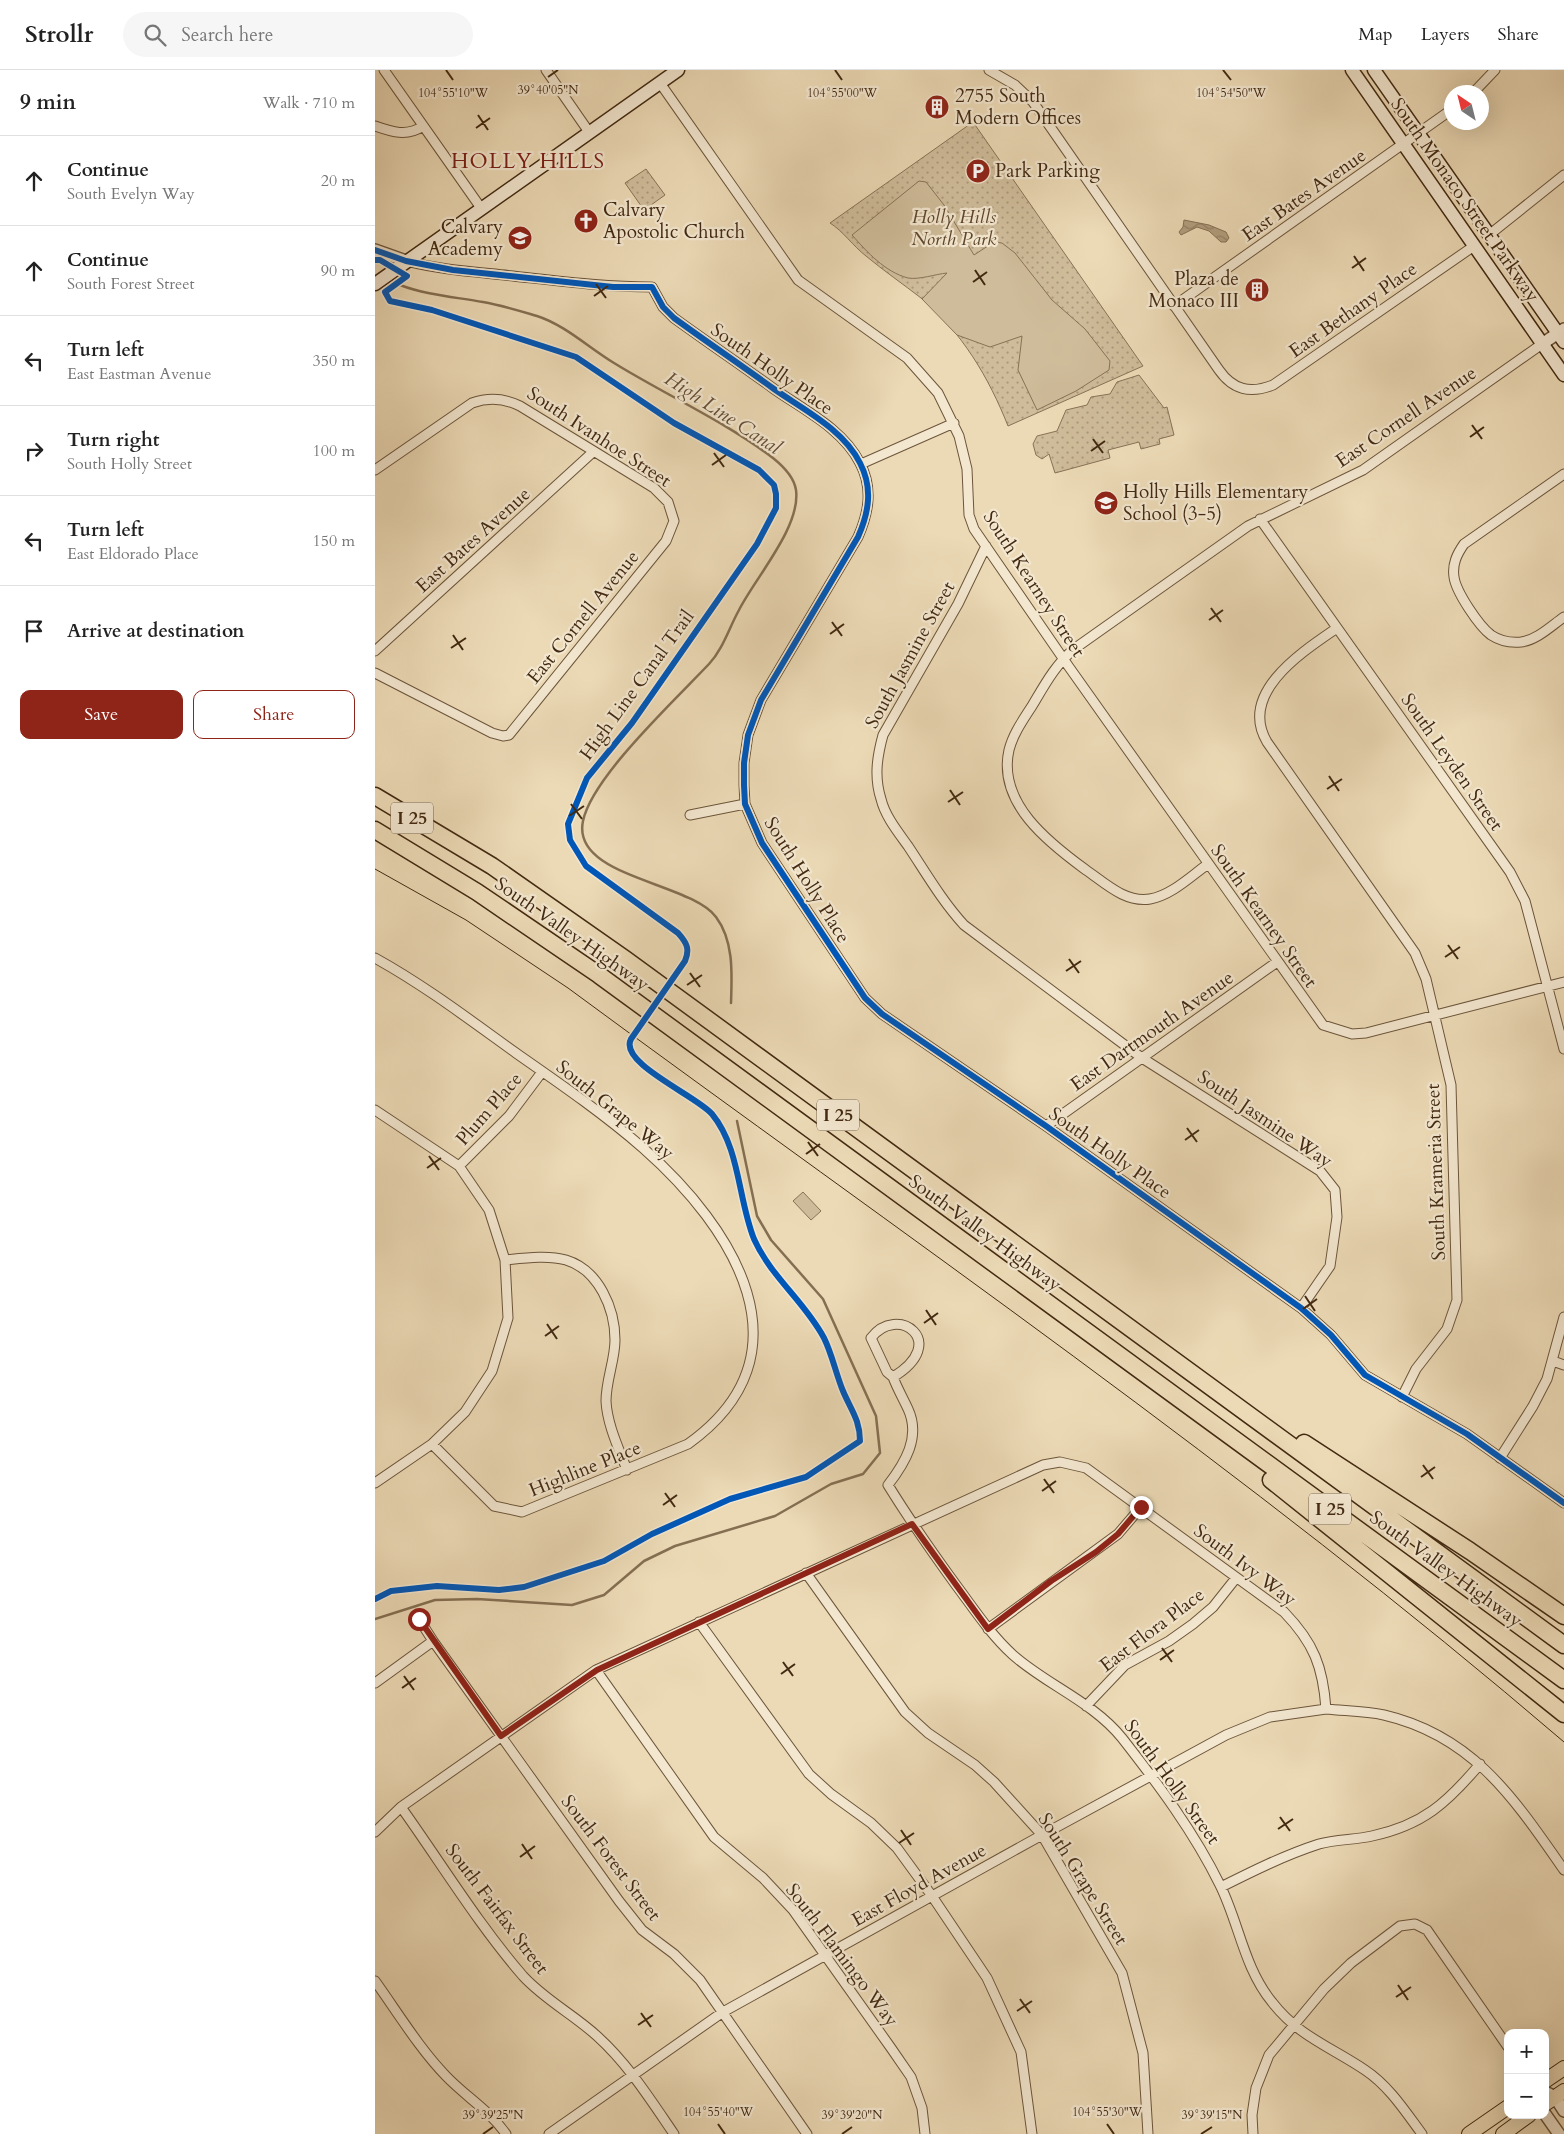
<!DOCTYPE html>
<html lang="en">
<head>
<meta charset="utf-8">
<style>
  :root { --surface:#fff; --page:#f6f6f6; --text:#222; --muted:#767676; --line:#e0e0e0; --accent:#8f2418 }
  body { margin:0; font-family:Cardo,serif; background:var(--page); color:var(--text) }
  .controls { position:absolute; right:15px; bottom:15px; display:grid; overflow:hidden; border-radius:10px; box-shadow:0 5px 20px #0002 }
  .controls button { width:45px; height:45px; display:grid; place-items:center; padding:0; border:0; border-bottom:1px solid var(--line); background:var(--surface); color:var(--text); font:25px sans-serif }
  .compass { position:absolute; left:1069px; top:15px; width:45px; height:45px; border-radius:50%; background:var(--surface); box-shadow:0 5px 20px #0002; rotate:325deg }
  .stop { position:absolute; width:15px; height:15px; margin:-11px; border:4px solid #8f2418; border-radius:50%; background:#fff }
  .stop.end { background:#8f2418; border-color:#fff; box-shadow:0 1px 5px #0008 }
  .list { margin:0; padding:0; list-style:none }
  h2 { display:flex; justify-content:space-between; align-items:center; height:65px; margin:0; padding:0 20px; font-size:21px }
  h2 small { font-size:16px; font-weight:400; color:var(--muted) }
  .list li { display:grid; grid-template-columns:32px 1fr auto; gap:15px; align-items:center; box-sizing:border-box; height:90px; padding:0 20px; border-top:1px solid var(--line) }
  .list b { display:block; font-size:19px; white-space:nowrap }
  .list p { margin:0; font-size:16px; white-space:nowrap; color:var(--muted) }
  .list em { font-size:16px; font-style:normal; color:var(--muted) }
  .actions { display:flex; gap:10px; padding:15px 20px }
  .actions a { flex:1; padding:11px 0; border:1px solid var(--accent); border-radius:10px; text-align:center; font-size:18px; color:var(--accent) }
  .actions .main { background:var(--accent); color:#fff }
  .icon { flex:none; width:28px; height:28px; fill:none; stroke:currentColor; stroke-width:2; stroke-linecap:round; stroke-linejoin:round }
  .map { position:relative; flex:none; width:1189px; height:2064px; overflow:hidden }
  header { display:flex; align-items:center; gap:30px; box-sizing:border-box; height:70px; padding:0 25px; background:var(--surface); border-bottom:1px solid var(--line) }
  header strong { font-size:24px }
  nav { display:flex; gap:28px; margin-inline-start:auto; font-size:18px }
  .search { width:350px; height:45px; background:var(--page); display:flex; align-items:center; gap:12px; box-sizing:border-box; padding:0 18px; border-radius:28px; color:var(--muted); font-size:19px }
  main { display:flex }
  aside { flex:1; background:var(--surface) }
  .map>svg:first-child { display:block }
  .green { fill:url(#green-dots); stroke:#887256 }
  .pitch { fill:#cfbc9a; stroke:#887256 }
  .water { fill:url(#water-waves); stroke:#856f52 }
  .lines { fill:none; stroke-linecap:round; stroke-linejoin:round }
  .stream { stroke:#856f52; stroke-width:2.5 }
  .minor-casing { stroke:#6c553a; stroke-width:11 }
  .tertiary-casing { stroke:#6c553a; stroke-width:14 }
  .secondary-casing { stroke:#422911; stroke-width:15 }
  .trunk-casing { stroke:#422911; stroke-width:16 }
  .motorway-casing { stroke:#422911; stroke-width:19 }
  .minor { stroke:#f3e7d0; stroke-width:9 }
  .tertiary { stroke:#f3e7d0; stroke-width:11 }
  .secondary { stroke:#f3e7d0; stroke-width:12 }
  .trunk { stroke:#ecdab6; stroke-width:14 }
  .motorway { stroke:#ecdab6; stroke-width:16 }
  .tram { stroke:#422911; stroke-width:1 }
  .cycleway-casing { stroke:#f3e7d0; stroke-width:9 }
  .cycleway { stroke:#0057b8; stroke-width:6 }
  .route { stroke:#8f2418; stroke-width:6 }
  .ticks { fill:none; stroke:#422911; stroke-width:2 }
  .labels { text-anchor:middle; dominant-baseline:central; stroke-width:4.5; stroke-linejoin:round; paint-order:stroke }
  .shield { fill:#f3e7d0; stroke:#77624a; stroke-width:1 }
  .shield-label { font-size:18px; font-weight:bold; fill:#422911 }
  .poi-label { font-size:19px; fill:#422911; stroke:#f3e7d0; text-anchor:start }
  .street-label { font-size:19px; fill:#422911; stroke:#f3e7d0 }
  .park-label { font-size:19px; font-style:italic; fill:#5e462c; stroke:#f3e7d0 }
  .water-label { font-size:20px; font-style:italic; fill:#644c32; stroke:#f3e7d0 }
  .quarter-label { font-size:21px; letter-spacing:1px; fill:#7a1f14; stroke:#f3e7d0 }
  .ticks-label { font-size:12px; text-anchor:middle; fill:#422911; stroke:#f3e7d0; stroke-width:4.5; stroke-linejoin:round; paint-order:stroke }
</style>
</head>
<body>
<header>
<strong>Strollr</strong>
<div class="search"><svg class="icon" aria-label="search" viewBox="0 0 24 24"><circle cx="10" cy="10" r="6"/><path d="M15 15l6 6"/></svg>Search here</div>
<nav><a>Map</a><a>Layers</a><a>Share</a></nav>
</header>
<main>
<aside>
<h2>9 min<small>Walk · 710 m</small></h2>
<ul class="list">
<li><svg class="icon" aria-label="ahead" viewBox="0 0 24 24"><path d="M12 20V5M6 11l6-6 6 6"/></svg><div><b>Continue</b><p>South Evelyn Way</p></div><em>20 m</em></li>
<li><svg class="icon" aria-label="ahead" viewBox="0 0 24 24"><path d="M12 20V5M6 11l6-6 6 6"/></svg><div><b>Continue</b><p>South Forest Street</p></div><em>90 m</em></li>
<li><svg class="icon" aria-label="left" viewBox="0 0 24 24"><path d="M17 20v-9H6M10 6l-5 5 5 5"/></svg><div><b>Turn left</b><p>East Eastman Avenue</p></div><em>350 m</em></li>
<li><svg class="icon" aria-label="right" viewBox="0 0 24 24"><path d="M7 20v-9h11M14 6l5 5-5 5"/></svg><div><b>Turn right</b><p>South Holly Street</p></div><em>100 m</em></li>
<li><svg class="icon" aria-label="left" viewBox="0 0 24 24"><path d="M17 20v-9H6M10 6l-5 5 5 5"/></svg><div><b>Turn left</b><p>East Eldorado Place</p></div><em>150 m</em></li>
<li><svg class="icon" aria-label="arrive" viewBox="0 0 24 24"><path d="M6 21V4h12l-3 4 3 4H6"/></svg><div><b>Arrive at destination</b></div></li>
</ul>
<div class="actions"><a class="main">Save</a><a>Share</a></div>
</aside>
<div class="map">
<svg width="1189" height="2064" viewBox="0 0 1189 2064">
  <defs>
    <pattern id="green-dots" width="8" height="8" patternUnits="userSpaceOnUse" patternTransform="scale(1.25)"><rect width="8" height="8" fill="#cfbc9a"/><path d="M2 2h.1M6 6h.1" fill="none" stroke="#aa997c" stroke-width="1.8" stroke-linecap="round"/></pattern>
    <pattern id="water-waves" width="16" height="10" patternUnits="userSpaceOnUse" patternTransform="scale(1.25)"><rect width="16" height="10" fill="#b29e7e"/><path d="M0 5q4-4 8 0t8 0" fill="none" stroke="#928166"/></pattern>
  </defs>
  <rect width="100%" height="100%" fill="#ecdab6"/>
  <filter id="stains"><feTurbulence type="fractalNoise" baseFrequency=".004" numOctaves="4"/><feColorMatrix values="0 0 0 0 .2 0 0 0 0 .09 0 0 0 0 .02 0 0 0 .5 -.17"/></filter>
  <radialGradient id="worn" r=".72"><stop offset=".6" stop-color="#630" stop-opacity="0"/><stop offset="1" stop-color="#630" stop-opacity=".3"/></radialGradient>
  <path class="green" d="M598 52 768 296 633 356C614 308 587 262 546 228 528 214 509 201 491 186 478 176 468 161 455 153Z
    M271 99 290 125 269 140 250 113Z
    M764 305 789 338 792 337 799 365 784 369 785 374 766 379 764 372 733 380 735 388 680 403 674 384 667 389 661 385 658 374 662 366 682 361 691 340 712 335 716 327 735 324 742 312Z"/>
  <path class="pitch" d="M544 111 551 112 569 135 599 185 619 172 627 173 640 183 677 230 710 259 735 291 734 300 701 321 662 340 643 300 647 266 615 277 582 265 547 229 572 203C561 204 544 210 533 208 510 202 492 182 477 165Z
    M428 1122 446 1141 436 1150 418 1131Z"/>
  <path class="water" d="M809 150 834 155 851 162 854 168 851 172H846L834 161 822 157 806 165 804 162 808 157Z"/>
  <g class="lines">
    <path class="stream" d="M25 215C51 225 80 227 108 232 126 235 145 241 162 246 190 255 214 278 239 293 291 325 349 351 398 388 408 396 419 407 421 420 426 457 380 508 364 540 354 558 348 579 334 594 301 629 217 707 208 751 196 807 315 812 341 847 359 871 357 904 356 933
      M0 1549 60 1530 102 1529 197 1535 229 1525 269 1491 300 1476 400 1446 456 1414 488 1404 505 1383 501 1346 448 1229 396 1170 382 1146 362 1051"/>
    <defs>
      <path id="minor" d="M9 0 106 138
        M171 0 214 62
        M614 0 640 15 658 32 844 300C858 320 875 324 898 315L1099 176
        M285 13 423 210 532 288 563 323 584 366 592 399 594 445 599 459 694 597 948 955 977 964 991 963 1189 912
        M1099 22 1120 0
        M0 56C17 62 32 67 48 56
        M1114 165 1189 105
        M31 191C66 200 102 202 138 206 184 211 230 217 277 217L288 237 299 248C332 272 366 295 399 319 429 340 468 359 485 393 498 418 494 442 483 467L386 630 373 665 369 693V715L370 734 387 773 490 928 507 944 671 1056 926 1238 956 1265 990 1305 1092 1364 1189 1433
        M799 236 1076 40
        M486 394 579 353
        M0 400 97 333C114 327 129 328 145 336L279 418 293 432 299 451 291 471 134 665 128 666 117 663 0 603
        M1189 404 1089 474C1082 484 1077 494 1079 507 1081 522 1104 556 1116 565 1125 571 1135 573 1146 572 1162 570 1176 556 1189 547
        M885 449 1135 802 1150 831 1189 979
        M611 476 583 534 508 665C502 687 499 707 506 729 510 746 523 762 533 776 551 803 567 831 589 855L767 988 945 1101 960 1120 962 1147 955 1196 926 1238
        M962 558C927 582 863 623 892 672L1040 883 1051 909 1076 1015 1082 1230 1072 1259 1041 1299 1027 1327
        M0 581 218 382
        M315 745 370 734
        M833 794C816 806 797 825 775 829 750 833 730 813 711 800 674 773 622 733 634 680 638 664 648 650 657 636 669 616 680 595 699 579L873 456 988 400 1167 274
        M0 888C49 915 95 950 141 983 184 1013 229 1044 268 1078 359 1158 439 1284 313 1374L147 1442 119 1436 57 1374
        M0 1040 84 1096 114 1140 130 1190
        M671 1056 902 892
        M84 1096 134 1046 167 1002
        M1178 1291 1189 1295
        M518 1307 512 1302 496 1268C522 1233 576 1272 518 1307 522 1318 528 1328 533 1339 546 1367 530 1393 513 1415 534 1449 557 1482 581 1515 599 1539 615 1564 638 1585 672 1615 718 1632 747 1668 783 1714 819 1762 845 1815 864 1853 869 1898 897 1932 923 1966 956 1977 990 2000 1014 2016 1030 2041 1047 2064
        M1125 1388 1158 1336 1172 1309 1189 1247
        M0 1413 57 1374 90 1342 117 1301 133 1248 130 1190C150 1188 173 1185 191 1190 224 1200 240 1239 240 1270 240 1290 231 1310 231 1331 232 1354 244 1379 252 1400
        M431 1503 530 1642 553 1663 600 1695 619 1712 667 1765 747 1903 768 1983 773 2064
        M324 1552 434 1704 456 1724 496 1753 522 1778 557 1826 612 1908 646 1982 657 2064
        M613 1559 743 1464 766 1437
        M58 1571 244 1831 267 1860 299 1884 325 1910 432 2064
        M221 1600 339 1767 388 1808 418 1840 516 1978 536 2007 547 2038 550 2064
        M0 1613 58 1571 44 1549
        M711 1636 750 1595 794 1571 818 1554 838 1537 861 1508
        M26 1737C66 1793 103 1854 148 1906 170 1930 198 1944 222 1966 253 1994 275 2029 299 2064
        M0 1762 26 1737 221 1600 668 1395 685 1392 711 1398 909 1542C939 1573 948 1597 951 1639 970 1641 990 1641 1009 1645 1099 1666 1140 1730 1189 1800
        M846 1817C878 1801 910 1785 944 1774 961 1769 980 1770 997 1766 1048 1755 1072 1733 1105 1694
        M0 1911C23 1943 44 1978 71 2006 90 2026 115 2041 131 2064
        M174 2064 348 1942 667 1765 851 1665 895 1647 951 1639
        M878 2064 877 2045 881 2018 894 1985 949 1919 976 1893 1025 1856 1040 1854 1052 1860 1133 1977"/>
      <path id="tertiary" d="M0 180 31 191
        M1167 274 1189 259
        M1170 2022 1180 2027 1189 2041
        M1170 2044 1184 2064"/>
      <path id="secondary" d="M977 0 1189 305
        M999 0 1189 272
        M0 214 303 0"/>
      <path id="trunk" d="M1170 2011 1189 1998
        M1170 2034 1189 2021
        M1094 2064 1133 2037
        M1128 2064 1154 2045"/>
      <path id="motorway" d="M0 726 117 796 250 889 1189 1575
        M0 760 102 822 224 905 1189 1610
        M929 1373 1095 1481 1189 1546
        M896 1410 1189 1644"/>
    </defs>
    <use href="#minor" class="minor-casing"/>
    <use href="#tertiary" class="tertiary-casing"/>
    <use href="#secondary" class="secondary-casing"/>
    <use href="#trunk" class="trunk-casing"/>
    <use href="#motorway" class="motorway-casing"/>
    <use href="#minor" class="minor"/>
    <use href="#tertiary" class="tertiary"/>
    <use href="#secondary" class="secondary"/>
    <use href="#trunk" class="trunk"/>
    <use href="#motorway" class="motorway"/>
    <path class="tram" d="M0 799 91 850 193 918C528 1165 873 1401 1189 1672"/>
    <defs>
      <path id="cycleway" d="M0 180 31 191 78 200 238 217H277L288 237 299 248C332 272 366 295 399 319 429 340 468 359 485 393 498 418 494 442 483 467L386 630 373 665 369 693V715L370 734 387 773 490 928 507 944 671 1056 926 1238 956 1265 990 1305 1092 1364 1189 1433
        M0 190H5L32 206 10 222 15 231 57 240 201 287 299 353 384 400 399 415 401 424V438L382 474 257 653 212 708 193 754 195 770 211 796 303 863C312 873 315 879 310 891L256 969C243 993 322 1026 337 1044 365 1078 363 1129 379 1169 396 1207 430 1232 449 1268 457 1284 461 1304 468 1321 476 1340 485 1350 485 1371L431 1407 355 1429 277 1464 229 1491 149 1517 124 1520 62 1516 16 1521 0 1529"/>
    </defs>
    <use href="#cycleway" class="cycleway-casing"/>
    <use href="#cycleway" class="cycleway"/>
  </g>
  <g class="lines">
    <path class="route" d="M44 1549 126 1666 222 1600 537 1454 613 1559 676 1511 721 1482 743 1464 766 1437"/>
  </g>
  <path class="ticks" d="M71 0 78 10M460 0 467 10M848 0 856 10M173 7 183 0M103 45 113 60M101 58 115 48M979 186 989 201M977 198 991 188M600 200 610 215M598 212 612 202M221 214 231 228M219 226 233 216M1097 355 1107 369M1095 367 1109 357M718 369 728 383M716 381 730 371M339 383 349 397M337 395 351 385M836 538 846 552M834 550 848 540M457 552 467 566M455 564 469 554M78 565 88 580M76 578 91 568M954 706 964 721M952 719 967 709M575 720 585 735M573 732 588 722M196 734 207 749M194 746 209 736M1073 875 1083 889M1070 887 1085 877M694 889 704 903M691 901 706 891M315 903 325 917M312 915 327 905M812 1058 822 1072M810 1070 824 1060M433 1072 443 1086M431 1084 445 1074M54 1086 64 1100M52 1098 66 1088M930 1226 940 1241M928 1239 942 1229M551 1240 561 1255M549 1253 563 1243M172 1254 182 1269M170 1266 184 1256M1048 1395 1058 1409M1046 1407 1060 1397M669 1409 679 1423M667 1421 681 1411M290 1423 300 1437M288 1435 302 1425M787 1578 797 1592M785 1590 799 1580M408 1592 418 1606M406 1604 420 1594M29 1606 39 1620M27 1618 41 1608M905 1747 915 1761M903 1759 918 1749M526 1760 536 1775M524 1773 539 1763M147 1774 157 1789M145 1787 160 1776M1023 1915 1033 1930M1021 1927 1036 1917M645 1929 655 1943M642 1941 657 1931M266 1943 276 1957M263 1955 278 1945M343 2054 350 2064M732 2054 739 2064M108 2064 118 2057M467 2064 477 2057M826 2064 837 2057"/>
  <defs>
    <symbol id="building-disc" viewBox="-11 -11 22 22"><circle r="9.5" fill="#8f2418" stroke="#f3e7d0"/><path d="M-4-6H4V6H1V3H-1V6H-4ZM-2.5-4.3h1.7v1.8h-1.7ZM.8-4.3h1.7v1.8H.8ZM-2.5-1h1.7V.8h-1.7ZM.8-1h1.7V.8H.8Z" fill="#fff"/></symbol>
    <symbol id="parking-disc" viewBox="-11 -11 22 22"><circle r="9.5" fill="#8f2418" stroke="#f3e7d0"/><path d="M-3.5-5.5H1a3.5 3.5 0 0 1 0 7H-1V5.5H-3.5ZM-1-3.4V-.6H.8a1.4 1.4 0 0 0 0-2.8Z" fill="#fff"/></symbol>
    <symbol id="church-disc" viewBox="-11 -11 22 22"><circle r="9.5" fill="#8f2418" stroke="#f3e7d0"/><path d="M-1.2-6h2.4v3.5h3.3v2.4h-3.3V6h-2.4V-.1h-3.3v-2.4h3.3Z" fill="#fff"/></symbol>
    <symbol id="school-disc" viewBox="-11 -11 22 22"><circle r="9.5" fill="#8f2418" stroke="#f3e7d0"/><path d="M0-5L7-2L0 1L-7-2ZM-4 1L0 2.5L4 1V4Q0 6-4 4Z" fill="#fff"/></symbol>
  </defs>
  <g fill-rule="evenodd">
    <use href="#building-disc" x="548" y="23" width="28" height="28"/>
    <use href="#parking-disc" x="589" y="87" width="28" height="28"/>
    <use href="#church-disc" x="197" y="137" width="28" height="28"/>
    <use href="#school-disc" x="131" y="154" width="28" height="28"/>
    <use href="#building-disc" x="868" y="206" width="28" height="28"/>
    <use href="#school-disc" x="717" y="419" width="28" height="28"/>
  </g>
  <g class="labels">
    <g class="shield">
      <rect x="16" y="732.5" width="42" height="31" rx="4"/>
      <rect x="442" y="1029.5" width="42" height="31" rx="4"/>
      <rect x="934" y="1423.5" width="42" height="31" rx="4"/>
    </g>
    <g class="shield-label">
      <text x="37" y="748">I 25</text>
      <text x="463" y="1045">I 25</text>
      <text x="955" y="1439">I 25</text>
    </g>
    <g class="poi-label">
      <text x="580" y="26">2755 South<tspan x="580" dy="22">Modern Offices</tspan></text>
      <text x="620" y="101">Park Parking</text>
      <text x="228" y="140">Calvary<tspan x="228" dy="22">Apostolic Church</tspan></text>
      <text x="128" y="157" text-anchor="end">Calvary<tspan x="128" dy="22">Academy</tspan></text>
      <text x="864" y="209" text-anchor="end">Plaza de<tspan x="864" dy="22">Monaco III</tspan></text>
      <text x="748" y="422">Holly Hills Elementary<tspan x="748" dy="22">School (3-5)</tspan></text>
    </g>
    <g class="street-label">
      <text transform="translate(929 125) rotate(-35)">East Bates Avenue</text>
      <text transform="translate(1090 130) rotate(55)">South Monaco Street Parkway</text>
      <text transform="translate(978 240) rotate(-35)">East Bethany Place</text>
      <text transform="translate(397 299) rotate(35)">South Holly Place</text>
      <text transform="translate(1031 347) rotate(-34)">East Cornell Avenue</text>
      <text transform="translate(224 367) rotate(33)">South Ivanhoe Street</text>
      <text transform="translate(98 470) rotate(-42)">East Bates Avenue</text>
      <text transform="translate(659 514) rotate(57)">South Kearney Street</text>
      <text transform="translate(208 547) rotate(-51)">East Cornell Avenue</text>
      <text transform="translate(535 585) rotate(-61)">South Jasmine Street</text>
      <text transform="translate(262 615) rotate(-54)">High Line Canal Trail</text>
      <text transform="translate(1077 692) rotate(55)">South Leyden Street</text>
      <text transform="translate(432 810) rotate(58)">South Holly Place</text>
      <text transform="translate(889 846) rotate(55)">South Kearney Street</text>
      <text transform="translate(197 864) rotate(35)">South Valley Highway</text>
      <text transform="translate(777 961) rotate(-35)">East Dartmouth Avenue</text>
      <text transform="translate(114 1039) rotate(-49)">Plum Place</text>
      <text transform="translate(240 1040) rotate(39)">South Grape Way</text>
      <text transform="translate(890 1049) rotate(34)">South Jasmine Way</text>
      <text transform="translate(735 1083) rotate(35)">South Holly Place</text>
      <text transform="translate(1061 1102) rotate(-92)">South Krameria Street</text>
      <text transform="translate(610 1163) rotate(36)">South Valley Highway</text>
      <text transform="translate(210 1399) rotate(-22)">Highline Place</text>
      <text transform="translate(870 1495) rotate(37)">South Ivy Way</text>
      <text transform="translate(1071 1499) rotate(36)">South Valley Highway</text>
      <text transform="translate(777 1560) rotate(-37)">East Flora Place</text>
      <text transform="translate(797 1712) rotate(54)">South Holly Street</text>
      <text transform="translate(236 1788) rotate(53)">South Forest Street</text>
      <text transform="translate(708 1809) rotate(58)">South Grape Street</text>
      <text transform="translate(544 1815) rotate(-29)">East Floyd Avenue</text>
      <text transform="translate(122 1839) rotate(53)">South Fairfax Street</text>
      <text transform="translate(467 1885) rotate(53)">South Flamingo Way</text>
    </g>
    <g class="park-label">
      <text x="579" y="147">Holly Hills<tspan x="579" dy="22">North Park</tspan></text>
    </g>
    <g class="water-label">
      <text transform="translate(348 343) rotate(33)">High Line Canal</text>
    </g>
    <g class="quarter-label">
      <text x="153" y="91">HOLLY HILLS</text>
    </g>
  </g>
  <g class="ticks-label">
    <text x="173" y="24">39°40'05"N</text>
    <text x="856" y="27">104°54'50"W</text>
    <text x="78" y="27">104°55'10"W</text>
    <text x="467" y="27">104°55'00"W</text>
    <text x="343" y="2046">104°55'40"W</text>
    <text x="732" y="2046">104°55'30"W</text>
    <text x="118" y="2049">39°39'25"N</text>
    <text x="477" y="2049">39°39'20"N</text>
    <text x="837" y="2049">39°39'15"N</text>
  </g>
  <rect width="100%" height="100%" filter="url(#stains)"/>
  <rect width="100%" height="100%" fill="url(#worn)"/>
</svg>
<div class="controls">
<button>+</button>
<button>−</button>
</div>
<svg class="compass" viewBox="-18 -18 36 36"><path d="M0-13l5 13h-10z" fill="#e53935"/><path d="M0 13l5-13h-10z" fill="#767676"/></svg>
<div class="stop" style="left:44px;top:1549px"></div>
<div class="stop end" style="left:766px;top:1437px"></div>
</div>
</main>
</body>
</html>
